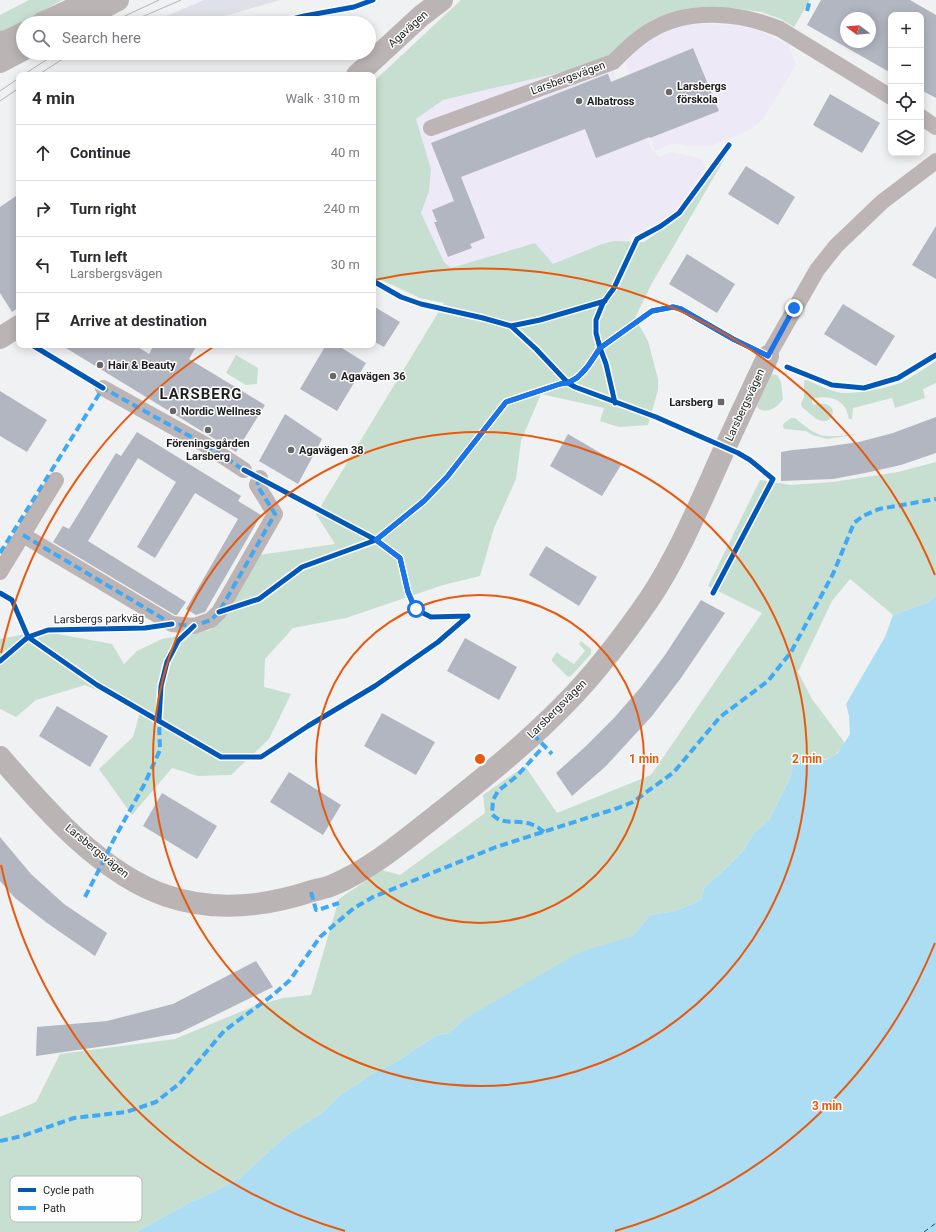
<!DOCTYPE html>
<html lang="en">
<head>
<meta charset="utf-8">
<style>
  :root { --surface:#fff; --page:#f7f7f7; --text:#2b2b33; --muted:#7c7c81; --line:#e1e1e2 }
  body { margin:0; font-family:Roboto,sans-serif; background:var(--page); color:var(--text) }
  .controls { position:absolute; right:12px; top:12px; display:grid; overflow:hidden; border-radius:8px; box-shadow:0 2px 10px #0003 }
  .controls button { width:36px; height:36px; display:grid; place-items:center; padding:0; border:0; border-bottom:1px solid var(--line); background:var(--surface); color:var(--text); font:20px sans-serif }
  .compass { position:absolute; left:840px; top:12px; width:36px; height:36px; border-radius:50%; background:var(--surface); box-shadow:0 2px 10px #0003; rotate:286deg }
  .stop { position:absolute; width:12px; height:12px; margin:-9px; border:3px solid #1a73e8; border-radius:50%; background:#fff }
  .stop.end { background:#1a73e8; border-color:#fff; box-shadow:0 1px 4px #0008 }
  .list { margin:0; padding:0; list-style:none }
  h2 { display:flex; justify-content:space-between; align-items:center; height:52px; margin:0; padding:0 16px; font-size:17px }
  h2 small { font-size:13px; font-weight:400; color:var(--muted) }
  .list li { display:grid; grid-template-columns:26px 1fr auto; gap:12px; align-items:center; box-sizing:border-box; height:56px; padding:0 16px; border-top:1px solid var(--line) }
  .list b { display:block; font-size:15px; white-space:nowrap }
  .list p { margin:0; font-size:13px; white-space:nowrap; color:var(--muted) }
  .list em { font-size:13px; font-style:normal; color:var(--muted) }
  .icon { flex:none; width:22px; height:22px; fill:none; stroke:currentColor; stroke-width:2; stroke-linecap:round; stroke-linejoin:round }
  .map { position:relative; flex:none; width:936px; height:1232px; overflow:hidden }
  .search { position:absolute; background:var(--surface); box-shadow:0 2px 10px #0003; left:16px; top:16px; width:360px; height:44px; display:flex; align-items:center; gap:10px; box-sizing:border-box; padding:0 14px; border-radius:22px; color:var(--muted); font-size:15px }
  .panel { position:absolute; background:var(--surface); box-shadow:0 2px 10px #0003; left:16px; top:72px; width:360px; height:276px; border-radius:8px }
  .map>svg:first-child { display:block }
  .built { fill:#dee1e7 }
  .education { fill:#ede9f6 }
  .green { fill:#c6dfd0 }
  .water { fill:#acddf3 }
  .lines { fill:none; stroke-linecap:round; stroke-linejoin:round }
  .ferry { stroke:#164e63; stroke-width:1; stroke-dasharray:5 4; stroke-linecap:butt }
  .building { fill:#b2b6c1; fill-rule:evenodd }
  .street { stroke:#bdb5b5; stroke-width:16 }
  .secondary { stroke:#bbb4b4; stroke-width:22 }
  .tram { stroke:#b7b4b4; stroke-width:1 }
  .quiet { stroke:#3fa9f5; stroke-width:4; stroke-dasharray:8 4; stroke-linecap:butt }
  .cycleway-casing { stroke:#fefefe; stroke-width:8 }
  .cycleway { stroke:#0057b8; stroke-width:5 }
  .route { stroke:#1a73e8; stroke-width:5 }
  .ring { fill:none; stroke:#e8590c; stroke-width:2 }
  .poi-dot { fill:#676769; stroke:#fefefe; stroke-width:1.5 }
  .labels { text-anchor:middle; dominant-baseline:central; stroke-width:3; stroke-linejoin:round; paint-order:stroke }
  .street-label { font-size:11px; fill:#1d1d1e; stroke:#fefefe }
  .poi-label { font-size:11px; font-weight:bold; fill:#1d1d1e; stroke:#fefefe; text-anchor:start }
  .district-label { font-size:15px; font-weight:bold; letter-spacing:1px; fill:#1d1d1e; stroke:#fefefe }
  .key { fill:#fefefe; stroke:#bababb; stroke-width:1 }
  .key-label { font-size:11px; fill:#1d1d1e }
  .centre { fill:#e8590c; stroke:#fefefe; stroke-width:2 }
  .ring-label { font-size:12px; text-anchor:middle; font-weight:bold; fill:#e8590c; stroke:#fefefe; stroke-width:3; stroke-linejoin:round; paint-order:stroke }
</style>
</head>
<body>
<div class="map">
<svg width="936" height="1232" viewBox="0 0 936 1232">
  <rect width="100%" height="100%" fill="#f0f1f3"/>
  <path class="built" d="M204 0H280L200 23H150Z"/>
  <path class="education" d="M699 24 733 25 760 31 789 45 796 65 763 119 752 128 737 136 710 146H687L673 143 655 151 650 138 719 111 693 48 630 74 625 62 648 40 668 29Z
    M606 57 653 151 660 157 671 152 702 159 705 167 697 180 674 213 664 221 633 234 629 241H614L602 244 553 264 535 243 451 268 444 262 421 213 429 191 431 169 416 119 443 100 477 93Z"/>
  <path class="green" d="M29 0H62L3 34H0V15Z
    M461 0H810L794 27 781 19 761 12 733 8H702L680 11 652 20 631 35 606 57 580 68 443 100 416 119 431 169 429 191 421 213 444 262 451 268 535 243 553 264 602 244 614 241 644 242 682 215 729 151 651 285 635 318 648 341 658 379V390L648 425 619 427 600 421 604 408 541 394 521 441 516 479 494 528 480 576 443 585 346 618 293 628 265 659 264 687 291 694 269 739 231 775 198 776 172 768 132 815 99 769 133 737 141 709 85 685 36 700 16 717 0 709V639L41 631 112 644 124 664 137 651 162 639 210 630 224 617 259 555 335 544 316 514 444 303 420 298 373 276V82Z
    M236 355 258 368 257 384 246 385 226 373Z
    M936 361V383L923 389 925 398 895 408 892 398 853 408 852 419H849C848 416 847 412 846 409 840 397 823 395 812 399V403L814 405C818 404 824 403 828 405 836 409 833 418 827 421H822L816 419 802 407 801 404 804 397V381L807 380C818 385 829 391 842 393 854 394 891 388 902 382 914 376 925 368 936 361Z
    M769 374 777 375 781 382 783 399C777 409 763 416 755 405Z
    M791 418H795C820 439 823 438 855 434L854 435 827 439 812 435 806 431 785 429 783 427V424Z
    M936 462V596L927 603 893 615 850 579 832 601 798 672 812 699 845 743C831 765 819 760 795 758L790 778 769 820 754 833 744 850 722 872 704 888 701 900 675 911 650 915 633 936 608 945 463 1020 449 1033 437 1035 393 1064 375 1072 338 1097 323 1112 287 1135 241 1177 218 1190 191 1202 136 1232H0V1117L36 1102 60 1054 175 1039 252 1007 283 998 311 995 339 899 382 870 400 875 485 813 483 795 525 766 557 813 651 775 762 613 708 586 760 480 791 485 833 482 898 472Z
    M581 641 591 649V654L572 675 569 677 566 675 552 661V659L557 652 561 656 574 664 585 651 579 644Z"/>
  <path class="water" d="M936 596V1232H136L191 1202 218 1190 241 1177 287 1135 323 1112 338 1097 375 1072 393 1064 437 1035 449 1033 463 1020 580 952 633 936 650 915 675 911 701 900 704 888 722 872 744 850 754 833 769 820 790 778 795 758 826 760 838 753 850 734 849 716 846 704 885 637 893 615 927 603Z"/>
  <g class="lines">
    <path class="ferry" d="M924 1232 936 1223"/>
  </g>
  <path class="building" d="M821 0H910L936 15V98L921 90V15H891V73L807 25ZM846 18H870V42H846Z
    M693 48 719 111 650 138V137L596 158 585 129 461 177 485 238 470 244 472 248 448 257 434 222H437L432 210 454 201 431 143 607 74H608L611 82Z
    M830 94 880 123 862 153 813 125Z
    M746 166 795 197 778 225 728 194Z
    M19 194V307L12 312 0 293V207Z
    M936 226V279L912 265Z
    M687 254 735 284 717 313 669 284Z
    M843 304 895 336 876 366 824 334Z
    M373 306 400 322 384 347 373 341Z
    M61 345H135L149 354 154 345H197L189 359 265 405 236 452Z
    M326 345H337L366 363 337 411 300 389Z
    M0 391 47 420 27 452 0 436Z
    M285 414 322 439 298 484 259 461Z
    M936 417V453L901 465 865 473 833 479 781 481V452L793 450 824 447 859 442 893 433Z
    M137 432 241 496 238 501 261 515 205 612 196 615 186 609 238 519 195 493 155 558 137 547 176 482 138 458 88 541 186 602 177 615H175L53 542 63 526 69 529 116 453 121 456Z
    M568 434 621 465 602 496 550 466Z
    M546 546 597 577 579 606 529 575Z
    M701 600 725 613 681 678 652 716 606 766 572 796 556 773 586 746 614 718 641 687 665 655Z
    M465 638 517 667 499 700 447 671Z
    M57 706 108 736 90 767 39 736Z
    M382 713 435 742 416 775 364 746Z
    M289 772 341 805 323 835 270 802Z
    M162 793 217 826 197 859 143 826Z
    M0 837 31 874 64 904 107 933 95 956 47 923 15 898 0 881Z
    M256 961 273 987 179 1033 112 1045 36 1056 37 1027 107 1021 173 1004Z"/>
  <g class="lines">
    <path class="street" d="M921 117 936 127
      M431 128 613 62C624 51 635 40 648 32 687 7 739 12 780 29L891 97
      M768 356 817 270 836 246 882 202 936 161
      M103 388 204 444 244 470
      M23 535 172 624 194 626 211 620 219 612 275 514 257 485 260 478
      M0 572 56 480"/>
    <path class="secondary" d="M80 20 118 0
      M42 23 92 0
      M0 42 7 41 23 33
      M0 62 23 50
      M357 75 421 16 442 0
      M0 338 19 326
      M0 757C44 808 101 874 167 896 215 912 264 907 312 891 319 889 326 888 333 885 371 869 404 841 437 815 481 780 526 744 565 704 596 673 623 637 648 601 675 561 695 515 715 470 732 432 750 394 768 356"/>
    <path class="tram" d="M110 23 159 0
      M128 23 181 0
      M23 75 57 53
      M38 75 72 53
      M0 91 19 78
      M0 101 19 88"/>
    <path class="quiet" d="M807 11 810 0
      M23 535 172 624 194 626 211 620 219 612 275 514 257 485 260 478
      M0 553 103 388 204 444 244 470
      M533 734 552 754
      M544 832C541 830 537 826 533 825 519 818 503 827 492 814L493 800 498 791 517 776 544 746
      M311 892 316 910H319
      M85 897 104 860 113 841 144 785 160 750 159 720
      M321 909 339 903
      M0 1141 22 1136 74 1118 126 1112 156 1102 180 1083 224 1031 273 995 290 980 320 937 354 908 373 897 496 847 618 808 633 802 674 772 720 717 768 681 791 652 833 574 854 523 863 516 879 509 936 499"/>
    <defs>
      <path id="cycleway" d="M277 23 304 16 354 7 373 0
        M373 281 401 297 421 304 483 318 511 326 536 349 568 383 575 387 656 417 738 453 750 460 773 479 713 593
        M511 326 540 320 605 301
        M32 345 103 388
        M787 367 832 385 864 388 898 378 936 355
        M615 403 606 364 600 348 652 311 673 307 681 309 733 339 768 356
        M244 470 376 540 400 558 408 592 415 609 431 617 468 616
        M0 593 12 600 28 637
        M219 612 259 599 302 567 376 540 424 501 447 477 506 402 560 384C581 382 589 364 600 348L596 333V320L603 303 614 288 637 239 661 226 679 213 729 145
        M28 637 97 685 221 757H261L308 726 375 686 438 642 468 616
        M0 661 28 637 48 630 145 628 172 624
        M159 720 161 686 167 662 178 641 194 626"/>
    </defs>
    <use href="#cycleway" class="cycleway-casing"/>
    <use href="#cycleway" class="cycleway"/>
  </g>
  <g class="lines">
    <path class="route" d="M416 609 408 592 400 558 376 540 424 501 447 477 506 402 560 384 568 383 577 378 588 366 600 348 652 311 673 307 681 309 733 339 768 356 794 308"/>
  </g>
  <g class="ring">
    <circle cx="480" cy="759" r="164"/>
    <circle cx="480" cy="759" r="327"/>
    <path d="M935 943A491 491 0 0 1 615 1231M345 1231A491 491 0 0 1 1 865M1 653A491 491 0 0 1 213 347M374 280A491 491 0 0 1 935 575"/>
  </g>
  <g class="poi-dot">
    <circle cx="669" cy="92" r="4"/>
    <circle cx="579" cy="101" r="4"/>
    <circle cx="100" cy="365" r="4"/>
    <circle cx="333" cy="376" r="4"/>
    <rect x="717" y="398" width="8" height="8" rx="2"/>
    <circle cx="173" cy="411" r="4"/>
    <circle cx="208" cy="430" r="4"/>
    <circle cx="291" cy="450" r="4"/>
  </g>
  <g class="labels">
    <g class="street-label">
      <text transform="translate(408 29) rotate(-42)">Agavägen</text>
      <text transform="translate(568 78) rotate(-20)">Larsbergsvägen</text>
      <text transform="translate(745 405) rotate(-65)">Larsbergsvägen</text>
      <text transform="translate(99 619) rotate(-1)">Larsbergs parkväg</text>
      <text transform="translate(557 709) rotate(-45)">Larsbergsvägen</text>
      <text transform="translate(97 851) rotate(39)">Larsbergsvägen</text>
    </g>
    <g class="poi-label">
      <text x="677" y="86">Larsbergs<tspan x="677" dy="13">förskola</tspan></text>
      <text x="587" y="101">Albatross</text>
      <text x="108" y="365">Hair &amp; Beauty</text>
      <text x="341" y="376">Agavägen 36</text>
      <text x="713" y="402" text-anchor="end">Larsberg</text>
      <text x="181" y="411">Nordic Wellness</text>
      <text x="208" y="443" text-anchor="middle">Föreningsgården<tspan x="208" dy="13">Larsberg</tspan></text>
      <text x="299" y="450">Agavägen 38</text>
    </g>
    <g class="district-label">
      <text x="201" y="394">LARSBERG</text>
    </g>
  </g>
  <rect x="10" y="1176" width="132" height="46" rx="6" class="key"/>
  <rect x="18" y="1188" width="18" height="4" fill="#0057b8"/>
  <rect x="18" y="1206" width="18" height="4" fill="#3fa9f5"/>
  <g class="key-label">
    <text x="43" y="1194">Cycle path</text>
    <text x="43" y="1212">Path</text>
  </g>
  <circle cx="480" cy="759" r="6" class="centre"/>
  <g class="ring-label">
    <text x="644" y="763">1 min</text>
    <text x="807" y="763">2 min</text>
    <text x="827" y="1110">3 min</text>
  </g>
</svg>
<div class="controls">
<button>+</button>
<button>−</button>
<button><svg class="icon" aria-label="locate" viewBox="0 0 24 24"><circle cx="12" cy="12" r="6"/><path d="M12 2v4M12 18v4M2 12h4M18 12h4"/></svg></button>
<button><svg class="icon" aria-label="layers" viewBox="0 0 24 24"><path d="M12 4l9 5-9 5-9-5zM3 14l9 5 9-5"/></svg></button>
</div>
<svg class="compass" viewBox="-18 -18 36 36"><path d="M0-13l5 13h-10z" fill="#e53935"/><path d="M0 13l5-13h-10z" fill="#7c7c81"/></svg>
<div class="stop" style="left:416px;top:609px"></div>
<div class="stop end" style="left:794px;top:308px"></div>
<div class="search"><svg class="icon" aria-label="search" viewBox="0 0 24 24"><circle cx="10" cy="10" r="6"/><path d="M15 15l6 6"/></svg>Search here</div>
<section class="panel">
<h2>4 min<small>Walk · 310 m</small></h2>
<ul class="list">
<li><svg class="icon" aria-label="ahead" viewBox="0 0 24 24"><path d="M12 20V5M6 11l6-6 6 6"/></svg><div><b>Continue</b></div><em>40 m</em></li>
<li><svg class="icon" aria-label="right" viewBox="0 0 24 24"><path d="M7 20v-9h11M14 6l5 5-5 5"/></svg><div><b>Turn right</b></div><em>240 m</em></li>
<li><svg class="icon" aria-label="left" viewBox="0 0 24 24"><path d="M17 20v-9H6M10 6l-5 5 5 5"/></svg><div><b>Turn left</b><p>Larsbergsvägen</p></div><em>30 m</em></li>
<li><svg class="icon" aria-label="arrive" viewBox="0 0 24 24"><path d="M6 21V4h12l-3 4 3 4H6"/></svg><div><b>Arrive at destination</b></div></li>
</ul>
</section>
</div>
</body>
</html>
